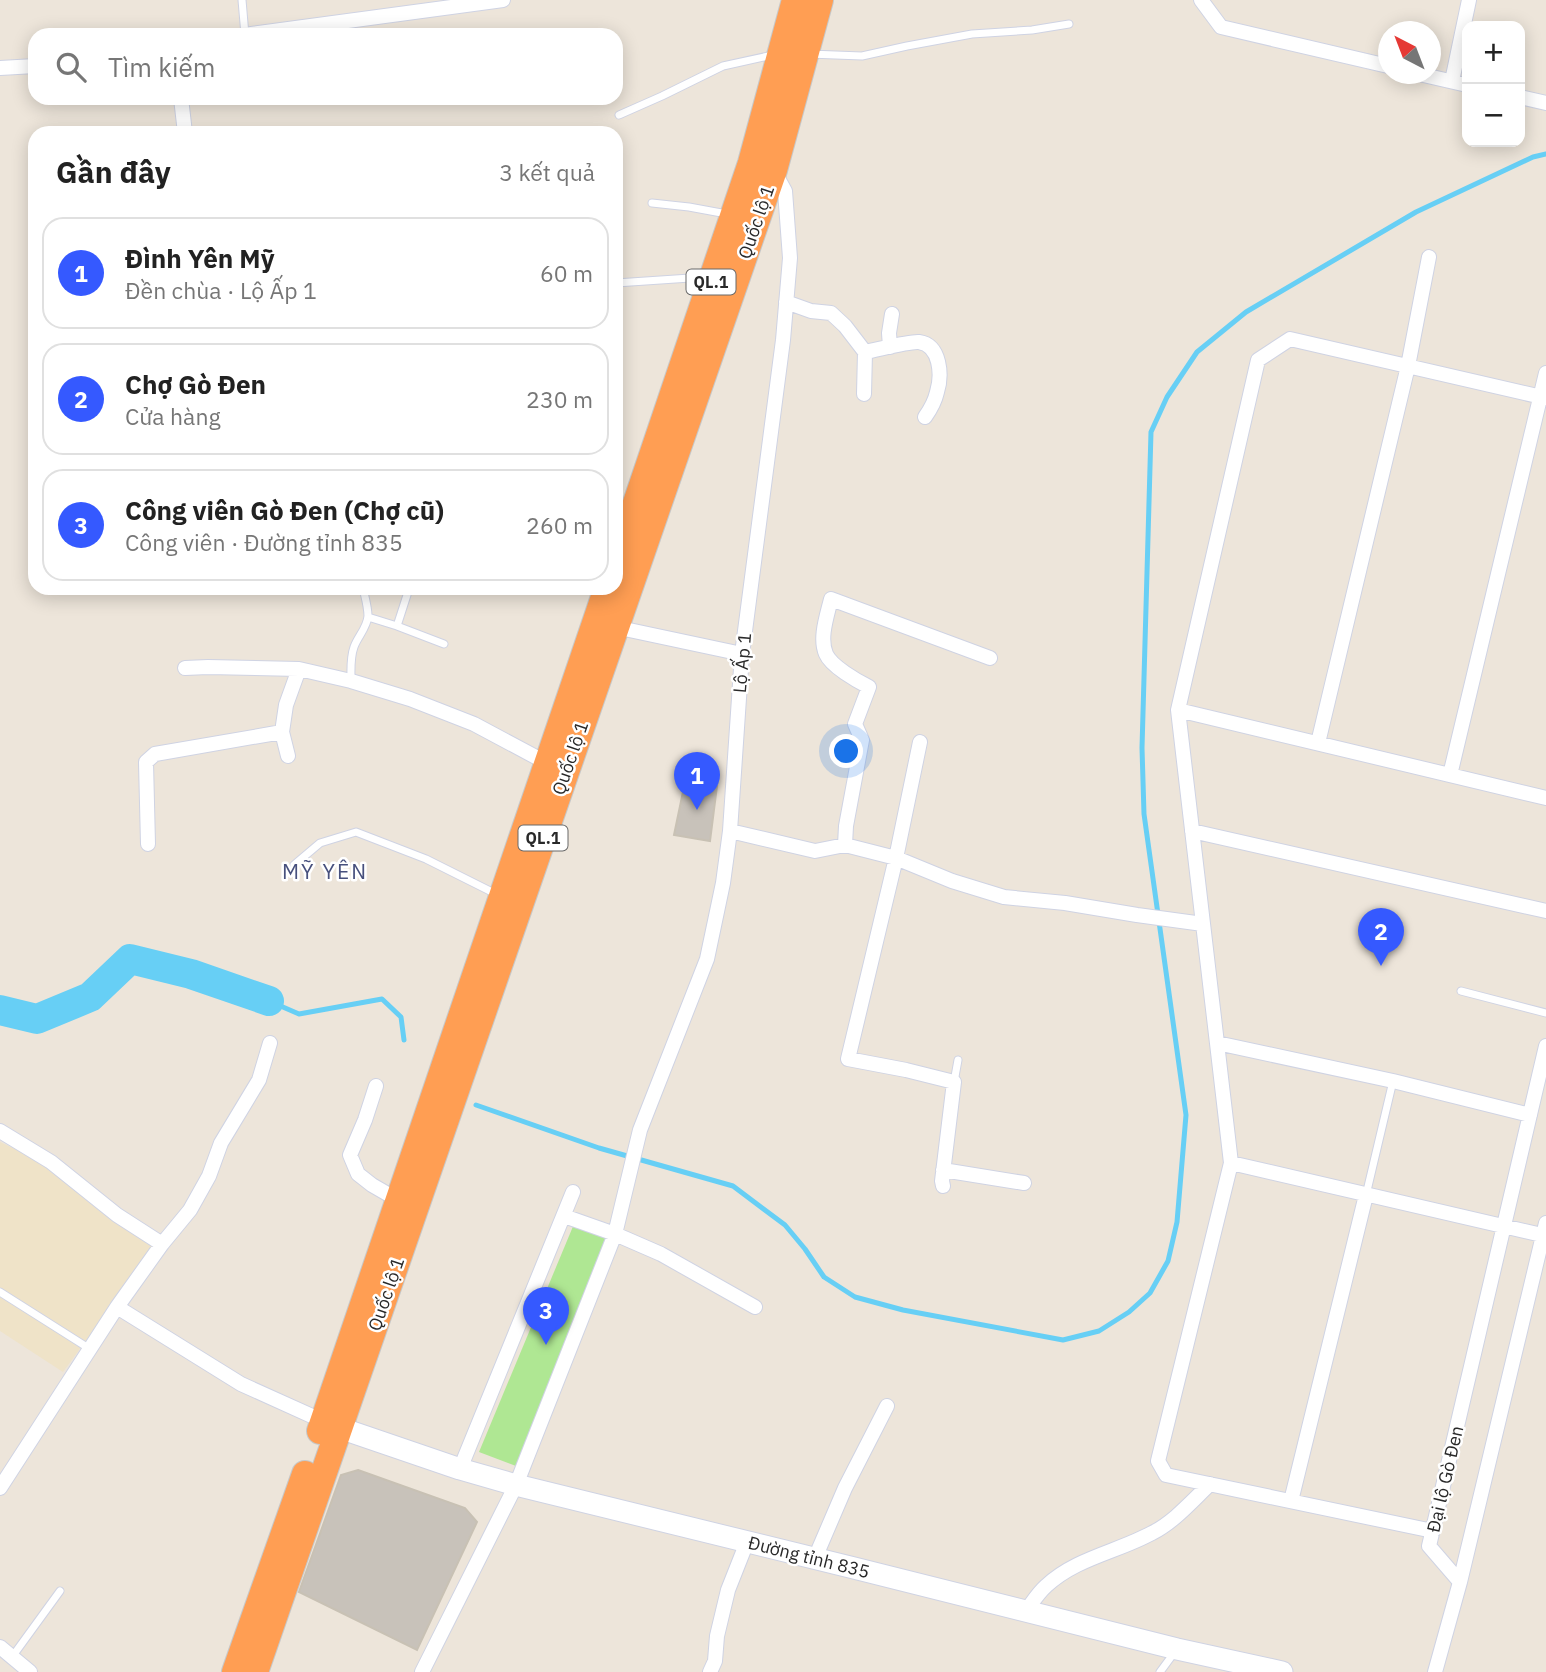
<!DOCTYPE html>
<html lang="vi">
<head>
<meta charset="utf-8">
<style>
  :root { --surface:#fff; --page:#f2f2f2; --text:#222; --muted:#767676; --line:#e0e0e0; --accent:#3559ff }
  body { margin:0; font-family:"IBM Plex Sans",sans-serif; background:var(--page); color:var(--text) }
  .controls { position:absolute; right:21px; top:21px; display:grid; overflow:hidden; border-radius:14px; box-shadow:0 4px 18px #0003 }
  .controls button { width:63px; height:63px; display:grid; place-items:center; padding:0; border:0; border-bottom:2px solid var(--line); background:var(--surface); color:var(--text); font:35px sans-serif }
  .compass { position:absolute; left:1378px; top:21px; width:63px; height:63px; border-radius:50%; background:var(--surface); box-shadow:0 4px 18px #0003; rotate:318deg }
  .you { position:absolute; left:847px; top:752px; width:24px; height:24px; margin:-18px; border:5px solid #fff; border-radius:50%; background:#1a73e8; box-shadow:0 0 0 10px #1a73e833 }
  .badge { display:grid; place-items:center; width:46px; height:46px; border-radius:50%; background:var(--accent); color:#fff; font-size:23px; font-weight:700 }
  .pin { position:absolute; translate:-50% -58px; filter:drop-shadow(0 2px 4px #0008) }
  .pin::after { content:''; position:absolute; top:37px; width:24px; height:21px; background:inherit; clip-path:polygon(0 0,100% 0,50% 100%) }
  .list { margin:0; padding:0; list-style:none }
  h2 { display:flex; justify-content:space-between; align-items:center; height:91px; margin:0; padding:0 28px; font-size:30px }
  h2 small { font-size:23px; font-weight:400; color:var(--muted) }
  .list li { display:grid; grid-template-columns:46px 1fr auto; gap:21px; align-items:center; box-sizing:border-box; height:112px; margin:0 14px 14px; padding:0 14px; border:2px solid var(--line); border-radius:21px }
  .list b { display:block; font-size:26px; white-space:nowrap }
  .list p { margin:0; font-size:23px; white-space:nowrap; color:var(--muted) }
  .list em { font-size:23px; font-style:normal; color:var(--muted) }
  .icon { flex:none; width:38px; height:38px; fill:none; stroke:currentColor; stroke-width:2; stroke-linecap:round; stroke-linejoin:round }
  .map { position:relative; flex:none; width:1546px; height:1672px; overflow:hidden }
  .search { position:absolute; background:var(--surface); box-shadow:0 4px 18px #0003; left:28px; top:28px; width:595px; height:77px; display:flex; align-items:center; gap:18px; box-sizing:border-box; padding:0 24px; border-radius:21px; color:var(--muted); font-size:26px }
  .panel { position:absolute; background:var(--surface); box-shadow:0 4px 18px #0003; left:28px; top:126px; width:595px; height:469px; border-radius:21px }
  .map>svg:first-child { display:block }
  .education { fill:#efe3c8 }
  .green { fill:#afe793 }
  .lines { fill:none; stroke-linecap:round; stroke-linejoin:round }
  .stream { stroke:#67cff5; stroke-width:5 }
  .river { stroke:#67cff5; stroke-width:30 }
  .building { fill:#c8c2ba; stroke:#c8c1b4; stroke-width:2 }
  .lane-casing { stroke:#cfd3e3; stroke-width:9 }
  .street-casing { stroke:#cfd3e3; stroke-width:16 }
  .secondary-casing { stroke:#cfd3e3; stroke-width:23 }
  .highway-casing { stroke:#c7c7c7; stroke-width:28 }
  .lane { stroke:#fff; stroke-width:7 }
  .street { stroke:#fff; stroke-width:14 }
  .secondary { stroke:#fff; stroke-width:21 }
  .highway { stroke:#ff9e53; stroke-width:26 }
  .labels { text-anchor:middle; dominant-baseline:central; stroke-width:5; stroke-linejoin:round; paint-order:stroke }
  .shield { fill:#fff; stroke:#696969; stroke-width:2 }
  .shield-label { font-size:16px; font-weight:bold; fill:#292929 }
  .street-label { font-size:18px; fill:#292929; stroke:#fff }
  .quarter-label { font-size:21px; letter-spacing:2px; fill:#47507d; stroke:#fff }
</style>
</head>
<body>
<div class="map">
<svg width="1546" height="1672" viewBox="0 0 1546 1672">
  <rect width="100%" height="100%" fill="#ede5da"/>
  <path class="education" d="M0 1142 49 1165 154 1247 63 1372 0 1331Z"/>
  <path class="green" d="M574 1224 607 1234 521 1464 516 1466 479 1452Z"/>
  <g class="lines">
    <path class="stream" d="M269 1001 299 1014 382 999 401 1017 404 1040
      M476 1105 599 1148 733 1186 785 1225 805 1249 824 1277 855 1297 903 1310 1063 1340 1099 1331 1129 1312 1150 1293 1168 1261 1177 1222 1186 1115 1144 814 1142 748 1151 432 1167 397 1197 352 1246 312 1416 212 1533 157 1546 154"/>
    <path class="river" d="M0 1010 37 1019 90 997 130 959 191 974 269 1001"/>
  </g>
  <path class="building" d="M685 782 717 786 710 841 674 835Z
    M358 1470 465 1508 477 1522 417 1650 299 1592 341 1475Z"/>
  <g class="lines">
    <defs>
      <path id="lane" d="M242 0 245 35
        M809 54 862 56 907 46 972 34 1032 30 1069 24
        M619 115 662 96 723 66 773 55
        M652 203 689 207 727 214
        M616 283 705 277
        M368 617 397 626 444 644
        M397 626 407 595
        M351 681C351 669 350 658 354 647 358 636 367 628 368 616 368 607 365 597 363 588
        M294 865 320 843 356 832 426 859 498 895
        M1461 991 1546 1013
        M954 1082 958 1060
        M1366 1195 1393 1081
        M0 1292 90 1349
        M12 1657 60 1591
        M1160 1672 1174 1653"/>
      <path id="street" d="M1201 0 1221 27 1388 66
        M244 35 503 0
        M0 68 35 66
        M1419 74 1467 85
        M1452 81 1469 0
        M1520 97 1546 103
        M181 98 185 133
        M786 302 811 311 831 313 845 326 865 352 864 394
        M890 347 889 333 892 314
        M865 352C877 350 909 341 919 342 941 345 942 376 937 392 935 401 930 410 925 417
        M615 627 742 654
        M185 668 208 667 299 669 351 681 410 699 474 724 547 763
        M1178 710 1546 798
        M920 742 896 858 848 1059 906 1070 954 1082 942 1181 943 1186
        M1318 743 1408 366 1429 257
        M288 756 282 732 286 705 299 669
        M1450 775 1546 373
        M730 831 815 851 845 845 896 858 952 881 1004 897 1065 903 1137 915 1203 924
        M1192 831 1546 911
        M148 844 146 762 155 754 282 732
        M845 845 846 826 862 740 855 724 869 687C857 681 831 666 826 654 819 638 827 616 831 599L990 658
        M1217 1043 1393 1081 1530 1115
        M376 1086 365 1120 350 1155 358 1174 372 1185 398 1200
        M0 1131 51 1162 117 1215 162 1244 117 1307 241 1384 323 1421
        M1231 1163 1546 1236
        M943 1170 1024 1183
        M564 1216 615 1234 661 1254 755 1307
        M162 1244 190 1210 209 1176 221 1143 259 1080 270 1043
        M460 1469 573 1192
        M0 1488 117 1307
        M1291 1501 1366 1195
        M1433 1531 1166 1475 1158 1461 1231 1163 1178 710 1258 360 1290 339 1546 398
        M815 1558 845 1488 887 1406
        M1460 1582 1429 1546 1546 1046
        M1026 1611C1032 1603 1038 1593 1046 1586 1076 1558 1117 1552 1152 1533 1174 1522 1192 1501 1210 1484
        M0 1647 30 1672
        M422 1672 516 1485 615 1234 640 1130 707 959 723 883 730 831 742 654 783 340 790 258 785 191 774 171
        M710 1672 715 1661 717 1636 728 1590 747 1542
        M1435 1672 1460 1582 1546 1223"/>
      <path id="secondary" d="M340 1428 460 1469 516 1485 854 1568 1177 1649 1282 1672"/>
      <path id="highway" d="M616 562 751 163 795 0
        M320 1431 607 588
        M235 1672 305 1474
        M255 1672 774 170 820 0"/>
    </defs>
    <use href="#lane" class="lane-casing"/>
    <use href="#street" class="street-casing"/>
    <use href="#secondary" class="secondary-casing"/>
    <use href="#highway" class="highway-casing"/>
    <use href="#lane" class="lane"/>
    <use href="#street" class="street"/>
    <use href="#secondary" class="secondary"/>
    <use href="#highway" class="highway"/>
  </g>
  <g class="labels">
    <g class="shield">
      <rect x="686.5" y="269.5" width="49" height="25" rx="5"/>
      <rect x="518.5" y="825.5" width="49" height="25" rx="5"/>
    </g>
    <g class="shield-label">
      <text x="711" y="282">QL.1</text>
      <text x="543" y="838">QL.1</text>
    </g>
    <g class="street-label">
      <text transform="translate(756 222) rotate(-71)">Quốc lộ 1</text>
      <text transform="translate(742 663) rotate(-85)">Lộ Ấp 1</text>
      <text transform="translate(570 758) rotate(-71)">Quốc lộ 1</text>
      <text transform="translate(386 1294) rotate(-71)">Quốc lộ 1</text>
      <text transform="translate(1445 1479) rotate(-77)">Đại lộ Gò Đen</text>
      <text transform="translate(809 1557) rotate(14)">Đường tỉnh 835</text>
    </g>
    <g class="quarter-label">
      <text x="325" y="871">MỸ YÊN</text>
    </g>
  </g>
</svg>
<div class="controls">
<button>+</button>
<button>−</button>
</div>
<svg class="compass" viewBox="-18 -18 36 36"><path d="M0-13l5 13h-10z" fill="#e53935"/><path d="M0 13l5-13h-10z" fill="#767676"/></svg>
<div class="you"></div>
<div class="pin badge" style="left:697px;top:810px">1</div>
<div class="pin badge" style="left:1381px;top:966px">2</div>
<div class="pin badge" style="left:546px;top:1345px">3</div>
<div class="search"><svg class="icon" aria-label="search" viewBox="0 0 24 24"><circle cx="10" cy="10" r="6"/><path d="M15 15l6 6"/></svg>Tìm kiếm</div>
<section class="panel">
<h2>Gần đây<small>3 kết quả</small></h2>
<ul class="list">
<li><span class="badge">1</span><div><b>Đình Yên Mỹ</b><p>Đền chùa · Lộ Ấp 1</p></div><em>60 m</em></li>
<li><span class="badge">2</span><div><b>Chợ Gò Đen</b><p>Cửa hàng</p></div><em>230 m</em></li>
<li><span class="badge">3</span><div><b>Công viên Gò Đen (Chợ cũ)</b><p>Công viên · Đường tỉnh 835</p></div><em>260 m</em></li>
</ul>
</section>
</div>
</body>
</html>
